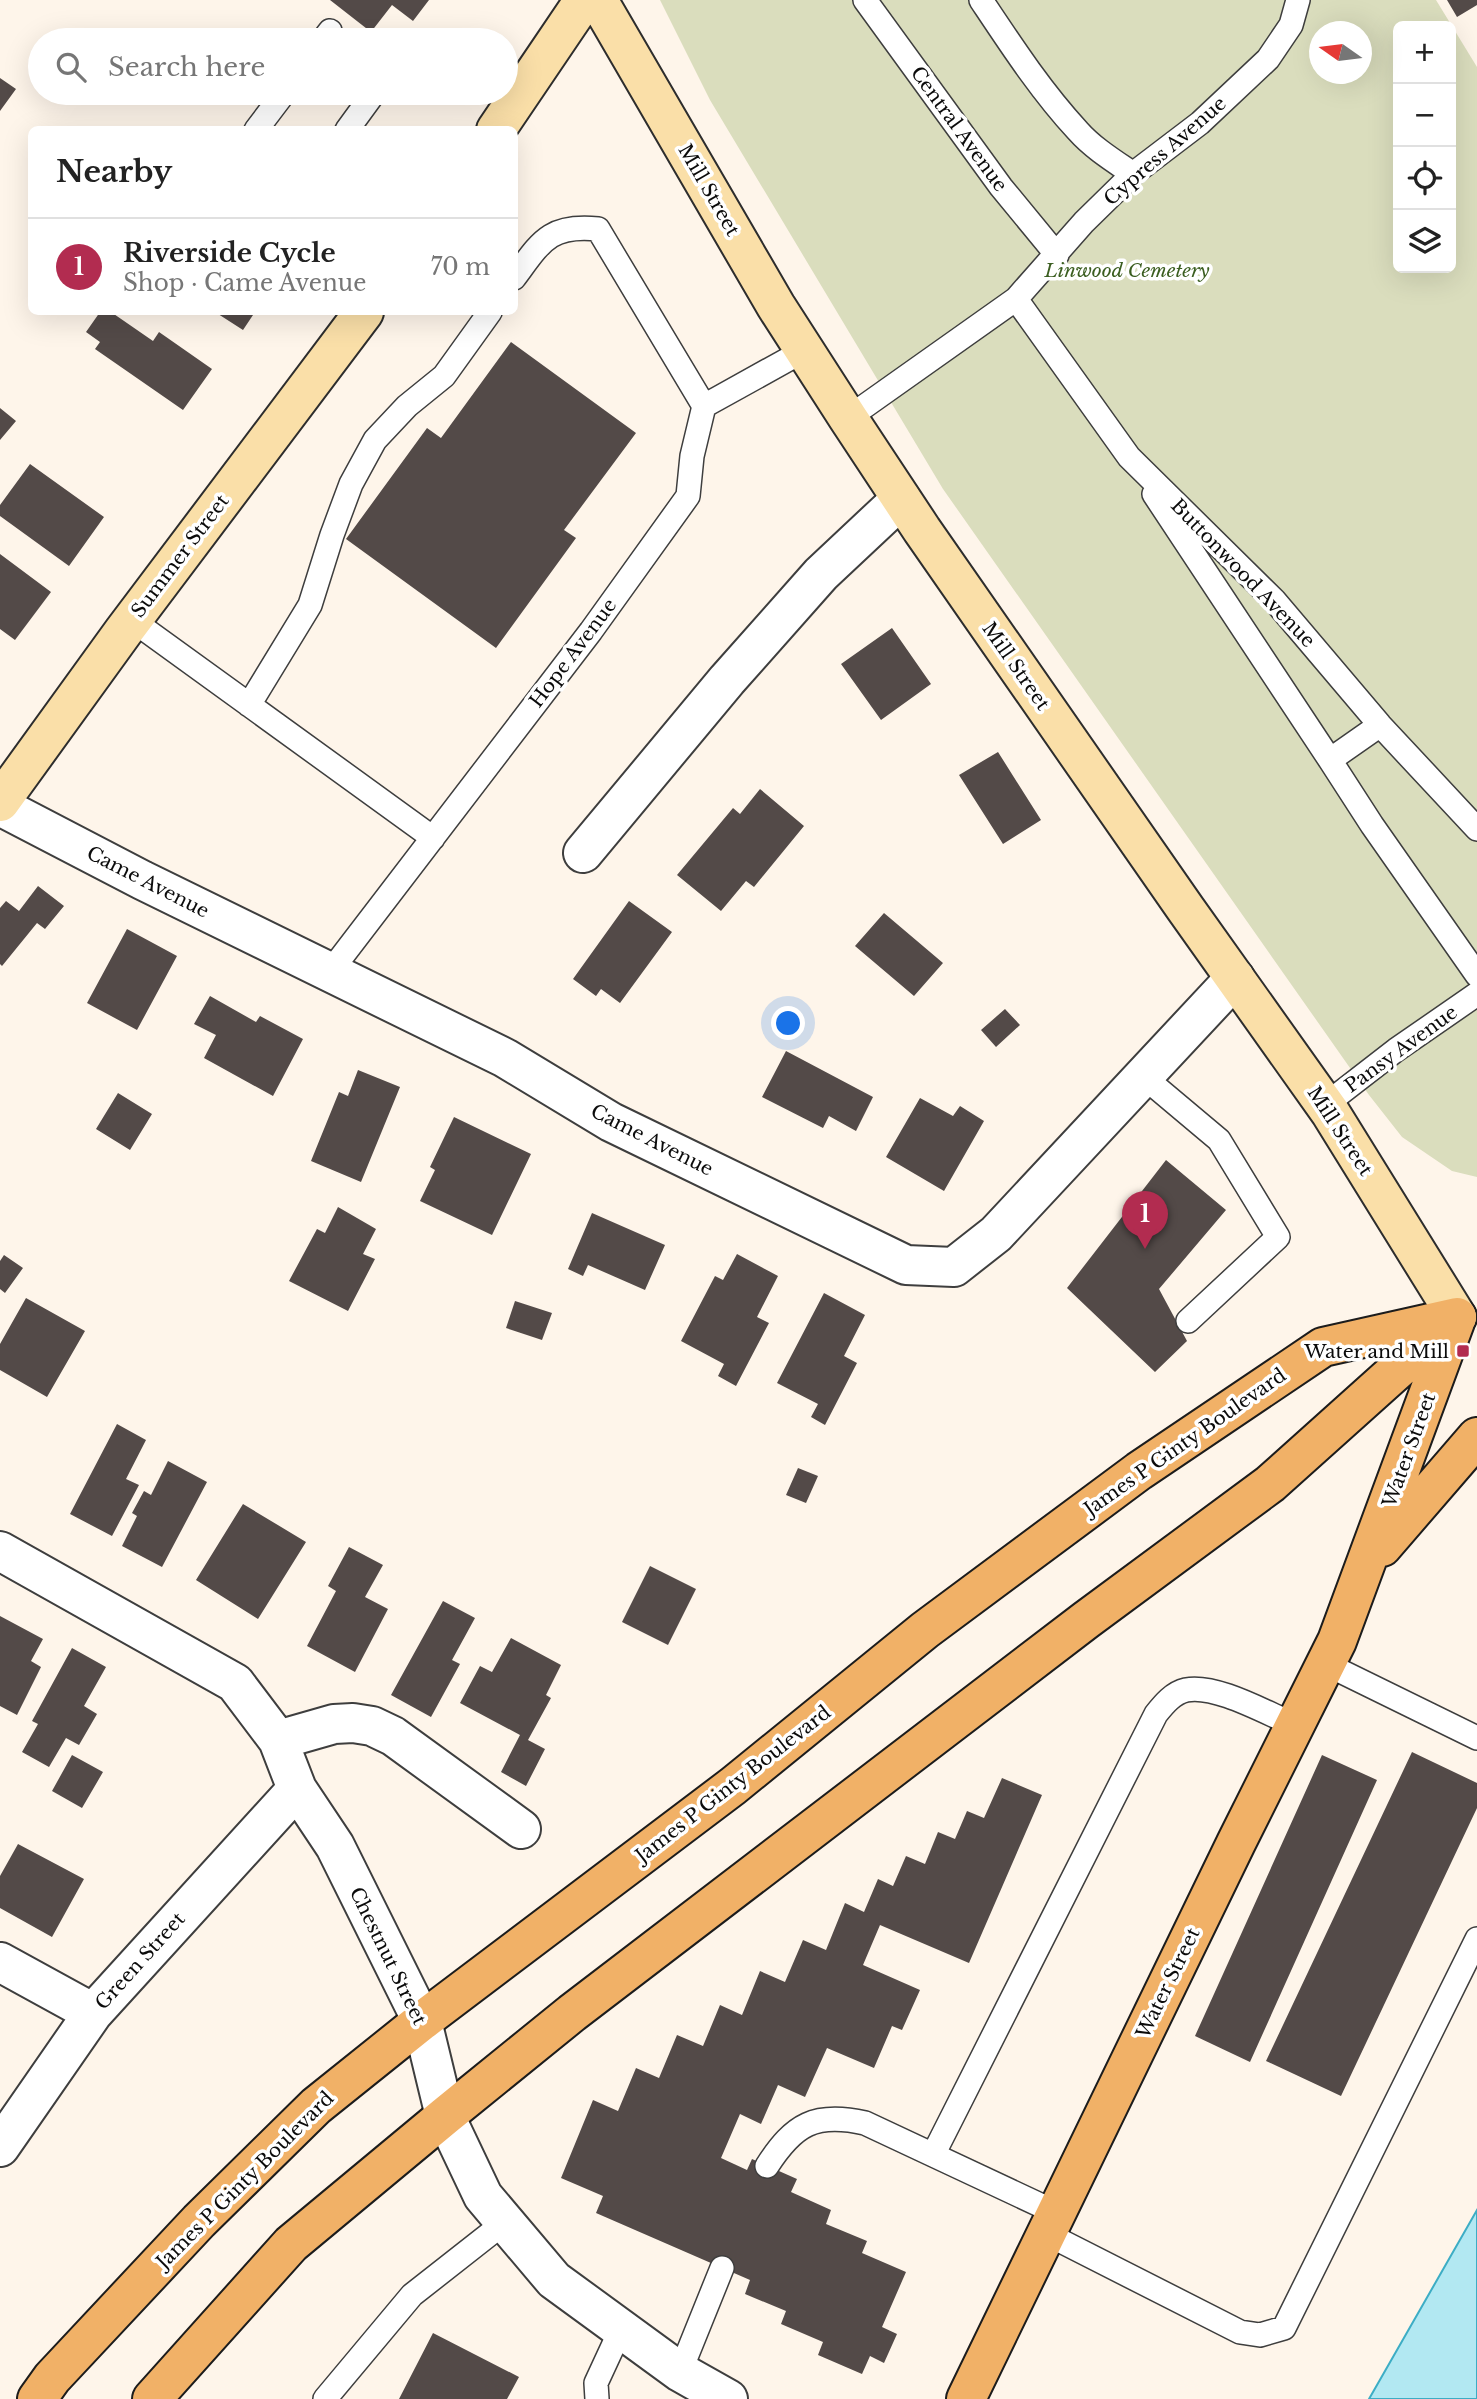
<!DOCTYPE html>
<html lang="en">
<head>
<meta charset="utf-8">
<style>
  :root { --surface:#fff; --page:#f6f6f6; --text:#222; --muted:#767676; --line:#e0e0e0; --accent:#b22c50 }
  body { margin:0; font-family:"Libre Baskerville",serif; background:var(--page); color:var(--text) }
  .controls { position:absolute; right:21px; top:21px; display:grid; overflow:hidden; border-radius:10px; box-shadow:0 7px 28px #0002 }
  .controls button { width:63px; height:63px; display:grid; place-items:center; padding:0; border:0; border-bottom:2px solid var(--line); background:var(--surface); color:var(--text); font:35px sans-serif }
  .compass { position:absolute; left:1309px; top:21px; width:63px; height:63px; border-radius:50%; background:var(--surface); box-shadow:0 7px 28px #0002; rotate:284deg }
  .you { position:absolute; left:789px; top:1024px; width:24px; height:24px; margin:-18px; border:5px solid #fff; border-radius:50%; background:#1a73e8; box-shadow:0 0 0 10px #1a73e833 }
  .badge { display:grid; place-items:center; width:46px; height:46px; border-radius:50%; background:var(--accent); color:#fff; font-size:23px; font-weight:700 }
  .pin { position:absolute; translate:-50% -58px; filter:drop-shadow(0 2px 4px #0008) }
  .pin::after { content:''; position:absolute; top:37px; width:24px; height:21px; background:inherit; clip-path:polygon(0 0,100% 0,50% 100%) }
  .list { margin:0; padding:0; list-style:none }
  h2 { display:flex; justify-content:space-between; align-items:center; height:91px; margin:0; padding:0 28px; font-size:30px }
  h2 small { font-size:23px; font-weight:400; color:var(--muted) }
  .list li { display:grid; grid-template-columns:46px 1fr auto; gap:21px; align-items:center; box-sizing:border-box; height:98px; padding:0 28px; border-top:2px solid var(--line) }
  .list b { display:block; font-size:26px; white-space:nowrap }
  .list p { margin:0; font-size:23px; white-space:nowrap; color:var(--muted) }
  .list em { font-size:23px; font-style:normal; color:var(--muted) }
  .icon { flex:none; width:38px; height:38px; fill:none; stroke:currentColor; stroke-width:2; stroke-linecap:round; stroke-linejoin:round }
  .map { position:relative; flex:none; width:1477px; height:2399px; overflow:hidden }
  .search { position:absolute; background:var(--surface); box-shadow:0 7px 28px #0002; left:28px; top:28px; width:490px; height:77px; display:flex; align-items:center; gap:18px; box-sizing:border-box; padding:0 24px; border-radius:38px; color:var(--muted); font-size:26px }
  .panel { position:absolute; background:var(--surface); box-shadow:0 7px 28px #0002; left:28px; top:126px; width:490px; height:189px; border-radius:10px }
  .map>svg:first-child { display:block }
  .cemetery { fill:#daddbd; fill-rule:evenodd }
  .water { fill:#b2e8f2; stroke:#3dadc5; stroke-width:2 }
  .building { fill:#534a48 }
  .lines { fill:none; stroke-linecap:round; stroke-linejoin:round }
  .lane-casing { stroke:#3e3e3e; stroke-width:26 }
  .street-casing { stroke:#3e3e3e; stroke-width:42 }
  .secondary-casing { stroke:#2d2d2d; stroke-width:42 }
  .primary-casing { stroke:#1c1c1c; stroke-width:42 }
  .lane { stroke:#fff; stroke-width:23 }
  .street { stroke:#fff; stroke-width:38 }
  .secondary { stroke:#fadfa8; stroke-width:38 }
  .primary { stroke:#f1b167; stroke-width:38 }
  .poi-dot { fill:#b22c50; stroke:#fff; stroke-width:2.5 }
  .labels { text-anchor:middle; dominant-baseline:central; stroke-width:7; stroke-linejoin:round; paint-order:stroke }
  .street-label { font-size:19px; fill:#0b0b0b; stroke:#fff }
  .park-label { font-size:19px; font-style:italic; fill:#3b5e20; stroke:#fff }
  .poi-label { font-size:19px; fill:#0b0b0b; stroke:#fff; text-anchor:end }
</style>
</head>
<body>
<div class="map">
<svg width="1477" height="2399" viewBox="0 0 1477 2399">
  <rect width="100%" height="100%" fill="#fef5ea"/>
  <path class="cemetery" d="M660 0H1436L1477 67V1177L1452 1171 1402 1137 1369 1095 943 489 710 100ZM1398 26H1451V268H1398ZM1320 32H1362V74H1320Z"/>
  <path class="water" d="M1477 2210V2399H1369Z"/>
  <path class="building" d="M330 0H429L413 21 392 5 371 32Z
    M1447 0H1477V5L1457 17Z
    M0 78 16 89 0 111Z
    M100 312H111L153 341 159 332 212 369 183 410 95 349 100 342 86 332Z
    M215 312H255L243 330Z
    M511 342 636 433 564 530 576 538 496 648 346 539 427 428 441 438Z
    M0 408 16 421 0 440Z
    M30 464 104 517 69 566 0 516V505Z
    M0 554 51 592 15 640 0 629Z
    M892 628 931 684 881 720 841 664Z
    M998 752 1041 820 1003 844 959 775Z
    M760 789 804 826 754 887 746 881 721 911 677 875 733 808 740 814Z
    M38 886 64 906 45 929 37 923 2 966 0 964V908L6 901 19 911Z
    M629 901 672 932 620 1003 601 989 596 996 573 979Z
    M884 913 943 963 914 996 855 946Z
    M127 929 177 956 137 1030 87 1003Z
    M210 996 256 1022 260 1016 303 1039 273 1096 204 1058 216 1035 194 1024Z
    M1005 1009 1020 1025 996 1047 981 1030Z
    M786 1051 873 1097 856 1131 829 1116 823 1128 762 1097Z
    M358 1070 400 1087 361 1182 311 1161 339 1092 348 1096Z
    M118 1093 152 1114 130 1150 96 1129Z
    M920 1098 953 1116 960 1106 984 1121 944 1191 886 1157Z
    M454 1117 531 1154 492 1235 420 1201 435 1170 430 1167Z
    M1166 1160 1226 1210 1159 1289 1187 1341 1155 1372 1067 1288Z
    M338 1207 376 1229 363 1254 375 1259 348 1311 289 1281 317 1229 325 1233Z
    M592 1213 665 1245 645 1290 588 1265 583 1276 568 1269Z
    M737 1254 778 1276 757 1317 769 1323 736 1386 718 1376 724 1364 681 1341 715 1276 723 1280Z
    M4 1255 23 1268 5 1293 0 1289V1261Z
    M824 1293 865 1315 844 1356 857 1363 825 1425 811 1417 818 1404 777 1383Z
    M26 1298 85 1331 47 1397 0 1370V1344Z
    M515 1301 552 1313 542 1340 506 1328Z
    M117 1424 146 1440 126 1479 139 1485 112 1536 70 1514Z
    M168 1461 207 1482 162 1567 122 1546 137 1516 132 1513 144 1491 151 1495Z
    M798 1468 818 1476 806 1503 786 1495Z
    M243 1504 306 1542 258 1619 196 1580Z
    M349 1547 383 1565 365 1597 388 1609 355 1672 307 1646 336 1591 328 1586Z
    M650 1566 696 1589 668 1645 622 1622Z
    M443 1601 475 1618 452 1660 460 1664 431 1717 391 1695Z
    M0 1616 43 1639 31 1661 41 1667 17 1715 0 1706Z
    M511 1638 561 1665 546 1695 551 1698 528 1740 545 1749 526 1786 501 1772 520 1735 460 1703 480 1666 492 1672Z
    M72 1648 106 1667 84 1706 97 1714 79 1745 66 1738 49 1767 22 1752 38 1724 32 1721Z
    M1412 1752 1477 1783V1808L1341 2096 1266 2061Z
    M72 1755 103 1772 82 1808 52 1791Z
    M1322 1755 1377 1780 1250 2062 1195 2036Z
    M1002 1778 1042 1795 969 1963 880 1925 863 1965 920 1990 902 2030 892 2026 874 2068 827 2048 805 2097 778 2085 761 2124 740 2114 721 2158 747 2170 752 2159 797 2179 791 2192 831 2210 826 2224 867 2241 862 2253 906 2272 882 2327 897 2334 884 2363 870 2356 862 2374 818 2355 823 2342 781 2324 786 2311 745 2294 750 2280 596 2213 603 2196 561 2178 593 2100 618 2111 636 2068 659 2078 677 2035 703 2046 720 2005 742 2015 760 1971 785 1982 803 1940 826 1950 845 1903 864 1912 878 1879 893 1886 906 1856 925 1864 938 1832 955 1839 967 1811 984 1818Z
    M18 1844 84 1879 52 1937 0 1908V1876Z
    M433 2333 519 2377 507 2399H399Z"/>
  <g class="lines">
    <defs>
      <path id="lane" d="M865 0 1001 187 1057 255
        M981 0C1011 45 1041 91 1078 131 1093 148 1114 161 1133 174
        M323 40 330 31
        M256 130 284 93
        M347 130 374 93
        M514 278C541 242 549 224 598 229L704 406
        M1016 299 1129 457 1274 600 1380 725 1477 829
        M848 418 1016 299 1084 222 1133 174 1200 123 1268 59 1291 25 1298 0
        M1154 494 1330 760
        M132 620 433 838
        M249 705 310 605 332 535 351 484 375 440 407 406 444 376 490 312
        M1380 725 1330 760 1372 825 1477 975
        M330 972 591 631 688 496 692 456 704 406 805 350
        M1144 1077 1219 1140 1278 1237 1188 1321
        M1325 1105 1396 1050 1477 994
        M1326 1664 1477 1738
        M933 2155 1156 1714C1164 1704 1173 1693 1186 1690 1216 1684 1266 1713 1295 1725
        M767 2166C794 2124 815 2112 865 2123L1057 2213
        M1047 2234 1240 2332 1260 2335 1284 2328 1477 1939
        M680 2372 722 2268
        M325 2399 412 2295 505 2222
        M597 2399 596 2383 621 2329"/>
      <path id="street" d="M0 806 142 880 505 1058 611 1122 906 1265 954 1267 996 1234 1235 978
        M583 853 727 680 821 574 901 499
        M0 1551 235 1683 278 1740 297 1789 335 1846 422 2021 445 2116 483 2196 554 2280 680 2372 728 2399
        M278 1740 334 1724 353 1723 372 1726 393 1736 521 1829
        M0 1962 93 2013
        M0 2147 93 2013 297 1789"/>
      <path id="secondary" d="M598 0 776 306 848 418 922 530 1185 908 1330 1112 1457 1317
        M496 130 584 0
        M0 802 123 632 364 312"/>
      <path id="primary" d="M1382 1547 1477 1437
        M37 2399 52 2378 199 2221 316 2106 422 2021 733 1786 925 1630 1139 1471 1323 1347 1457 1317
        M152 2399 291 2244 445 2116 572 2013 1086 1620 1270 1484 1454 1319
        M966 2399 1236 1843 1337 1641 1455 1322"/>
    </defs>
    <use href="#lane" class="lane-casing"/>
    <use href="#street" class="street-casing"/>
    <use href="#secondary" class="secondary-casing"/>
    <use href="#primary" class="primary-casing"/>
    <use href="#lane" class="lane"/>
    <use href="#street" class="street"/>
    <use href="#secondary" class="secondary"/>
    <use href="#primary" class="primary"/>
  </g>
  <rect class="poi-dot" x="1456" y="1344" width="14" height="14" rx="3.5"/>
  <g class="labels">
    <g class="street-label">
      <text transform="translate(959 129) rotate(54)">Central Avenue</text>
      <text transform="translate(1165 151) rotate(-41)">Cypress Avenue</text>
      <text transform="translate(709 190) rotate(60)">Mill Street</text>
      <text transform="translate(180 556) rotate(-53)">Summer Street</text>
      <text transform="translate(1243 573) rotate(46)">Buttonwood Avenue</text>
      <text transform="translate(573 653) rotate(-53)">Hope Avenue</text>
      <text transform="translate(1016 666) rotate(55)">Mill Street</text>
      <text transform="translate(148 882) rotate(27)">Came Avenue</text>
      <text transform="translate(1401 1049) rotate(-36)">Pansy Avenue</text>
      <text transform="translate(1340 1131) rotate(57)">Mill Street</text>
      <text transform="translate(652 1140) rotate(27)">Came Avenue</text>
      <text transform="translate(1185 1442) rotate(-35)">James P Ginty Boulevard</text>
      <text transform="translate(1409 1450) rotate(-70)">Water Street</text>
      <text transform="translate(733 1784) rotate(-38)">James P Ginty Boulevard</text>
      <text transform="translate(388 1956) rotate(64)">Chestnut Street</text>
      <text transform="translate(140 1961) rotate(-48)">Green Street</text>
      <text transform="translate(1168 1983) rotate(-64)">Water Street</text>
      <text transform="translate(245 2180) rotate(-45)">James P Ginty Boulevard</text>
    </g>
    <g class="park-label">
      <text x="1127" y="270">Linwood Cemetery</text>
    </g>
    <g class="poi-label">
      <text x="1449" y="1351">Water and Mill</text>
    </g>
  </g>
</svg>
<div class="controls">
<button>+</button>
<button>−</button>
<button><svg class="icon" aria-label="locate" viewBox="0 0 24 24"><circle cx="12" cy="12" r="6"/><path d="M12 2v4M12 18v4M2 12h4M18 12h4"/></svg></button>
<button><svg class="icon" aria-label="layers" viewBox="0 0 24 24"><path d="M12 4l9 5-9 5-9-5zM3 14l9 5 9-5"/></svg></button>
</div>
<svg class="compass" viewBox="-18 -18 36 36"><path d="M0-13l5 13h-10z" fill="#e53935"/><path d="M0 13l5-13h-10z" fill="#767676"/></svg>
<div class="you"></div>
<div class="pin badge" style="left:1145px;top:1249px">1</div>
<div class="search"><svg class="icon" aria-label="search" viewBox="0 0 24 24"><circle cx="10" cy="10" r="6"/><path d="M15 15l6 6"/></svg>Search here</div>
<section class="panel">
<h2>Nearby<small></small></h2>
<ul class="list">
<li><span class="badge">1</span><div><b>Riverside Cycle</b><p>Shop · Came Avenue</p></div><em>70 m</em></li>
</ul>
</section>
</div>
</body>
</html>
